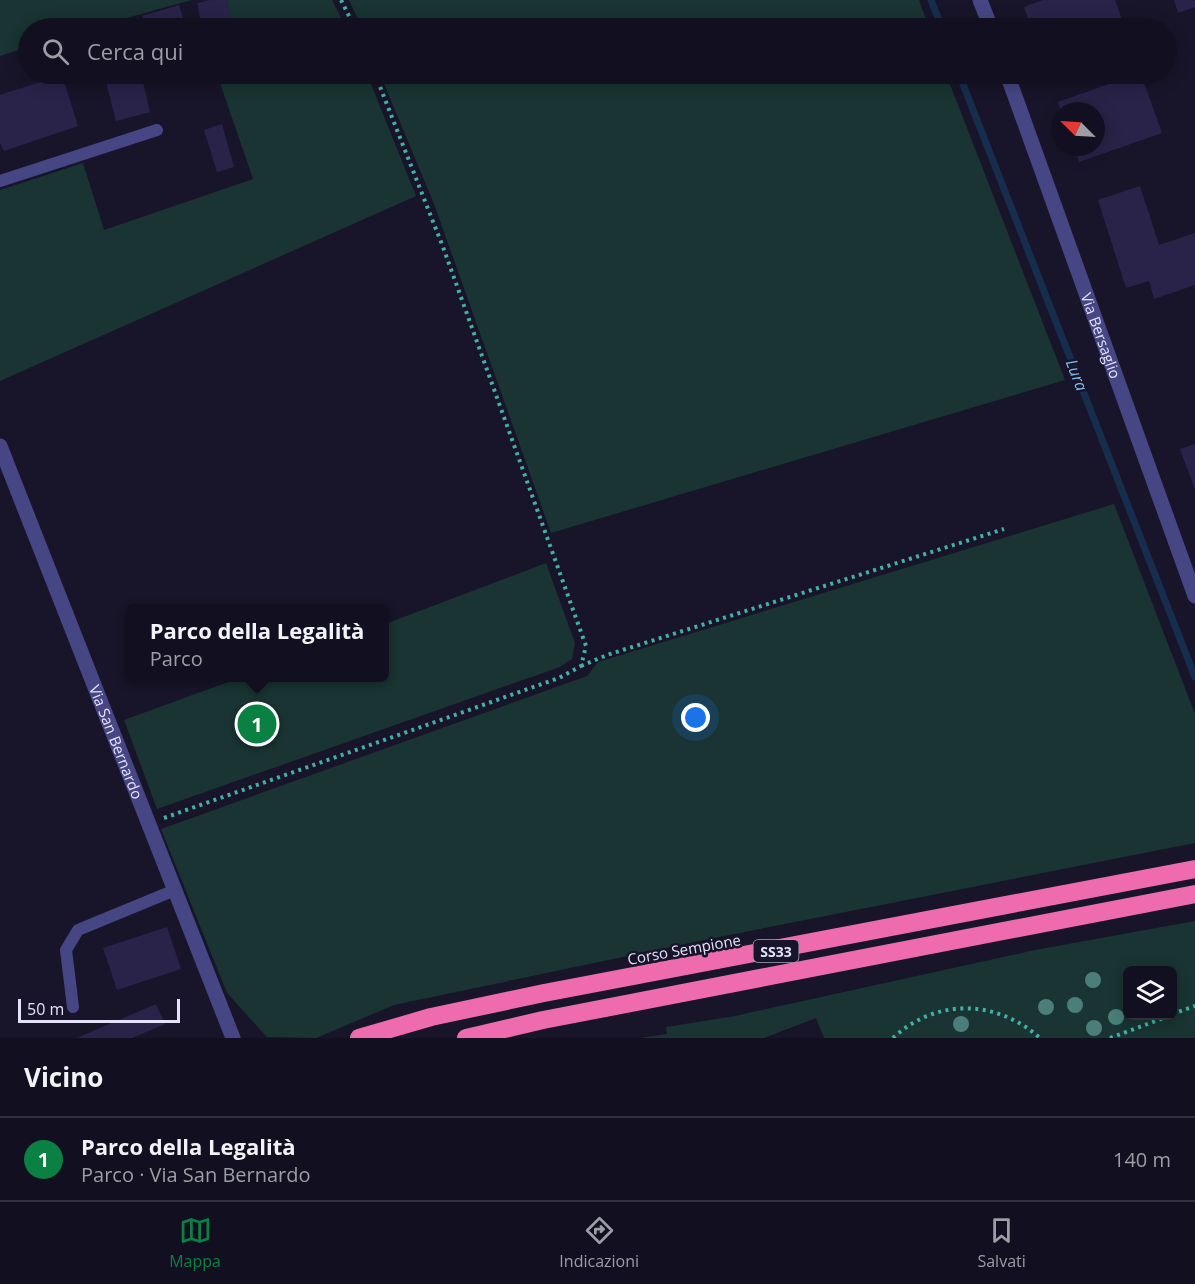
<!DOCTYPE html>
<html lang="it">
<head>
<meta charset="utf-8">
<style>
  :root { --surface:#121020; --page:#1f1e2d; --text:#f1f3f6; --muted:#9c9da5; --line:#31303e; --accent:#0b8043 }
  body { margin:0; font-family:"Open Sans",sans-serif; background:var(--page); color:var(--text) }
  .controls { position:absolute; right:18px; bottom:18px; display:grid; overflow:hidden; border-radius:9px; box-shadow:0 3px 15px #0003 }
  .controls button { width:54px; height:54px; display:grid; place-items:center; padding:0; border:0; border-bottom:2px solid var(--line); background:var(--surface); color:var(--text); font:30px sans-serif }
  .compass { position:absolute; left:1051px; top:102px; width:54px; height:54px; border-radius:50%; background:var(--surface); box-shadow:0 3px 15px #0003; rotate:294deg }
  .scale { position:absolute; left:18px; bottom:15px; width:162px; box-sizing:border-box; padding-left:6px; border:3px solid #e4e2fb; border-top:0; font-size:16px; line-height:21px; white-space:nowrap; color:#e4e2fb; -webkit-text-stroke:4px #18152a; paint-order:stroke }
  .you { position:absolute; left:696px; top:718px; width:21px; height:21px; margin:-15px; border:4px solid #fff; border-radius:50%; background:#1a73e8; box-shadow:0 0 0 9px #1a73e833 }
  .badge { display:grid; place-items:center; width:39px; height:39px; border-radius:50%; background:var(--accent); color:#fff; font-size:20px; font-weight:700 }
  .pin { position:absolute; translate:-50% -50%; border:3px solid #fff; box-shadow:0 2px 6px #0006 }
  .popup { position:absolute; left:125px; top:604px; width:264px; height:78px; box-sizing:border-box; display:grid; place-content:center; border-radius:9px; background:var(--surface); filter:drop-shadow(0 2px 4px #0005); font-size:20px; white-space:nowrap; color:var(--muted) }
  .popup b { font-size:22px; color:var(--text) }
  .popup::after { content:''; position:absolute; left:50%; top:100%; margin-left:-12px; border:12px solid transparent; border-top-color:var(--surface) }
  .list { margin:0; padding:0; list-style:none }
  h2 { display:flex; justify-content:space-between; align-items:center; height:78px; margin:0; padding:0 24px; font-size:26px }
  h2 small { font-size:20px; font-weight:400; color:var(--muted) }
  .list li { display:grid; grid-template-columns:39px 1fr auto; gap:18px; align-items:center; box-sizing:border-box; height:84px; padding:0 24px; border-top:2px solid var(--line) }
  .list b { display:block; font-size:22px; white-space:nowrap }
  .list p { margin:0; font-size:20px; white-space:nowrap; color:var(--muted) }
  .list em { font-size:20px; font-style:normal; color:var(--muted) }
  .icon { flex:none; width:33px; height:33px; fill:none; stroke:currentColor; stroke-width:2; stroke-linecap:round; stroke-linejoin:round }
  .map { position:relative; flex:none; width:1195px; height:1038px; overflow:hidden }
  .search { position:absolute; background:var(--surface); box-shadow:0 3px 15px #0003; left:18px; right:18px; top:18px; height:66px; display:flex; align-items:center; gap:15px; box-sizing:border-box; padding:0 21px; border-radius:33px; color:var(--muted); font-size:22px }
  .sheet { height:162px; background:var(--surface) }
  nav { display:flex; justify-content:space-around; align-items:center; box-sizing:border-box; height:84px; border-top:2px solid var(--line); background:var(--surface); font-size:16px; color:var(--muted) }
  nav a { display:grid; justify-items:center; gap:3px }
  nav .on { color:var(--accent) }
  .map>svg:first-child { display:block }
  .green { fill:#193432; fill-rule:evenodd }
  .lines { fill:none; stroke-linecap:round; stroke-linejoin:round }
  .stream { stroke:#162d4d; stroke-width:7 }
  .building { fill:#292349 }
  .path { stroke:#41b1a6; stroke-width:4; stroke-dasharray:3 4.5; stroke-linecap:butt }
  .lane { stroke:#464684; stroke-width:12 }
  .street { stroke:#464684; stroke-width:15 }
  .highway { stroke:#ed6bae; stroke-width:18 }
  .tree { fill:#4b7e79 }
  .labels { text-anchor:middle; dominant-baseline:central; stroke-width:5; stroke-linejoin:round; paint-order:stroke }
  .shield { fill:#18152a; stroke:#a7a4bc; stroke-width:1.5 }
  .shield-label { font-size:14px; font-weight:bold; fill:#e4e2fb }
  .street-label { font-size:15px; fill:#e4e2fb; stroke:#18152a }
  .water-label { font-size:16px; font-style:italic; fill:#7cbeef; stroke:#18152a }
</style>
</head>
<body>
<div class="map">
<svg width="1195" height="1038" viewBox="0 0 1195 1038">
  <rect width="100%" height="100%" fill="#18152a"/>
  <path class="green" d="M0 0H192L90 28H28V47L0 56Z
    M227 0H332L346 28H203L231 21Z
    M349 0H919L929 28H362Z
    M217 74H367L416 196 0 381V190L83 163 104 230 253 179Z
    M380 74H946L1065 380 551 533 434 204Z
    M1114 504 1195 714V843L704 940 394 1005 316 1038 267 1037 227 993 161 829 587 676 598 662Z
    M546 563 575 643 572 659 560 667 157 809 124 720 239 678H385V624Z
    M1195 921V1038H824L816 1018 764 1038H640L667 1034 666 1027 735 1016 1035 950ZM1128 970H1172V1016H1128Z"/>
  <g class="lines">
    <path class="stream" d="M931 0 942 28
      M959 74 1195 677"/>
  </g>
  <path class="building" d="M210 0H227L232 21 202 27 197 3Z
    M1043 0H1115L1125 28H1031L1024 7Z
    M1174 0H1195V7L1178 13Z
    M179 5 186 28H145L142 16Z
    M127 19 130 28H92Z
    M104 74H141L150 112 116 121Z
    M1137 74H1141L1162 133 1079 162 1074 147H1096V111H1061L1058 102Z
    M62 75 78 126 4 151 0 143V95Z
    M222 124 234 167 217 172 204 130Z
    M1140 186 1159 245 1195 233V285L1154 299 1149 281 1126 288 1098 200Z
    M1195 444V490L1180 449Z
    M167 927 181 969 117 990 103 948Z
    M156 1004 165 1024 132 1038H77Z"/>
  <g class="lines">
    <path class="path" d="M341 0 355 28
      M581 666 607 655 1004 529
      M164 818 559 678 581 666 586 646 443 247 375 74
      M1172 1014 1195 1006
      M893 1038C936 998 996 999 1040 1038
      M1110 1038 1169 1016"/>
    <path class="lane" d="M0 181 157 130
      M73 1007 66 950 78 930 175 890"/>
    <g class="street">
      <path d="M980 0 991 28"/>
      <path id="s1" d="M1007 74 1195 596"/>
      <path id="s2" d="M0 446 233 1038"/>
    </g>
    <path class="highway" d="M359 1038 431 1017 544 993 1195 869
      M466 1038 543 1020 1195 894"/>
  </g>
  <g class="tree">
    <circle cx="1093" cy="980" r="8"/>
    <circle cx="1075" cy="1005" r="8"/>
    <circle cx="1046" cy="1007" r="8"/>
    <circle cx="1116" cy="1017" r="8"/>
    <circle cx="961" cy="1024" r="8"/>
    <circle cx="1094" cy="1028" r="8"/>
  </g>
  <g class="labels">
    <rect class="shield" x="753.5" y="940" width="45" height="22" rx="4.5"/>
    <g class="shield-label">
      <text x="776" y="951">SS33</text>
    </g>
    <g class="street-label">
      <text stroke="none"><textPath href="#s1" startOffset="278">Via Bersaglio</textPath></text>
      <text stroke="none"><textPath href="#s2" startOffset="318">Via San Bernardo</textPath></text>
      <text transform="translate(684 949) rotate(-10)">Corso Sempione</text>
    </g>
    <g class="water-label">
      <text transform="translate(1077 375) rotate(69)">Lura</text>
    </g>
  </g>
</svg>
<div class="controls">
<button><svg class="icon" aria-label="layers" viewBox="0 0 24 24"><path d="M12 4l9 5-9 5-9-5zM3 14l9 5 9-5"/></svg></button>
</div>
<svg class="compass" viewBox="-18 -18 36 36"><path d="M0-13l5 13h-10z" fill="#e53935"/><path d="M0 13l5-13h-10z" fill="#9c9da5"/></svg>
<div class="scale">50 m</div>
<div class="you"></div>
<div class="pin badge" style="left:257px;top:724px">1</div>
<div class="popup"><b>Parco della Legalità</b>Parco</div>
<div class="search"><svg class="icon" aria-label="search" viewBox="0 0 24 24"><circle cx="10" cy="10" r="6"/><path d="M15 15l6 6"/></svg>Cerca qui</div>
</div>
<section class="sheet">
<h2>Vicino<small></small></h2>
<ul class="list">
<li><span class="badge">1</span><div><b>Parco della Legalità</b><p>Parco · Via San Bernardo</p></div><em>140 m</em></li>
</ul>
</section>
<nav>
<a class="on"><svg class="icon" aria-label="map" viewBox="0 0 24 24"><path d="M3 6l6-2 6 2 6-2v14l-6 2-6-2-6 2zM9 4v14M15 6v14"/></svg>Mappa</a>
<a><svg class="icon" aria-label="directions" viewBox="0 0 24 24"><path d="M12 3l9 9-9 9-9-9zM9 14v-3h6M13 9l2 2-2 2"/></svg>Indicazioni</a>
<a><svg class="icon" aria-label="saved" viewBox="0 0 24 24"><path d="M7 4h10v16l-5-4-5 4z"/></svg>Salvati</a>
</nav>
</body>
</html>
